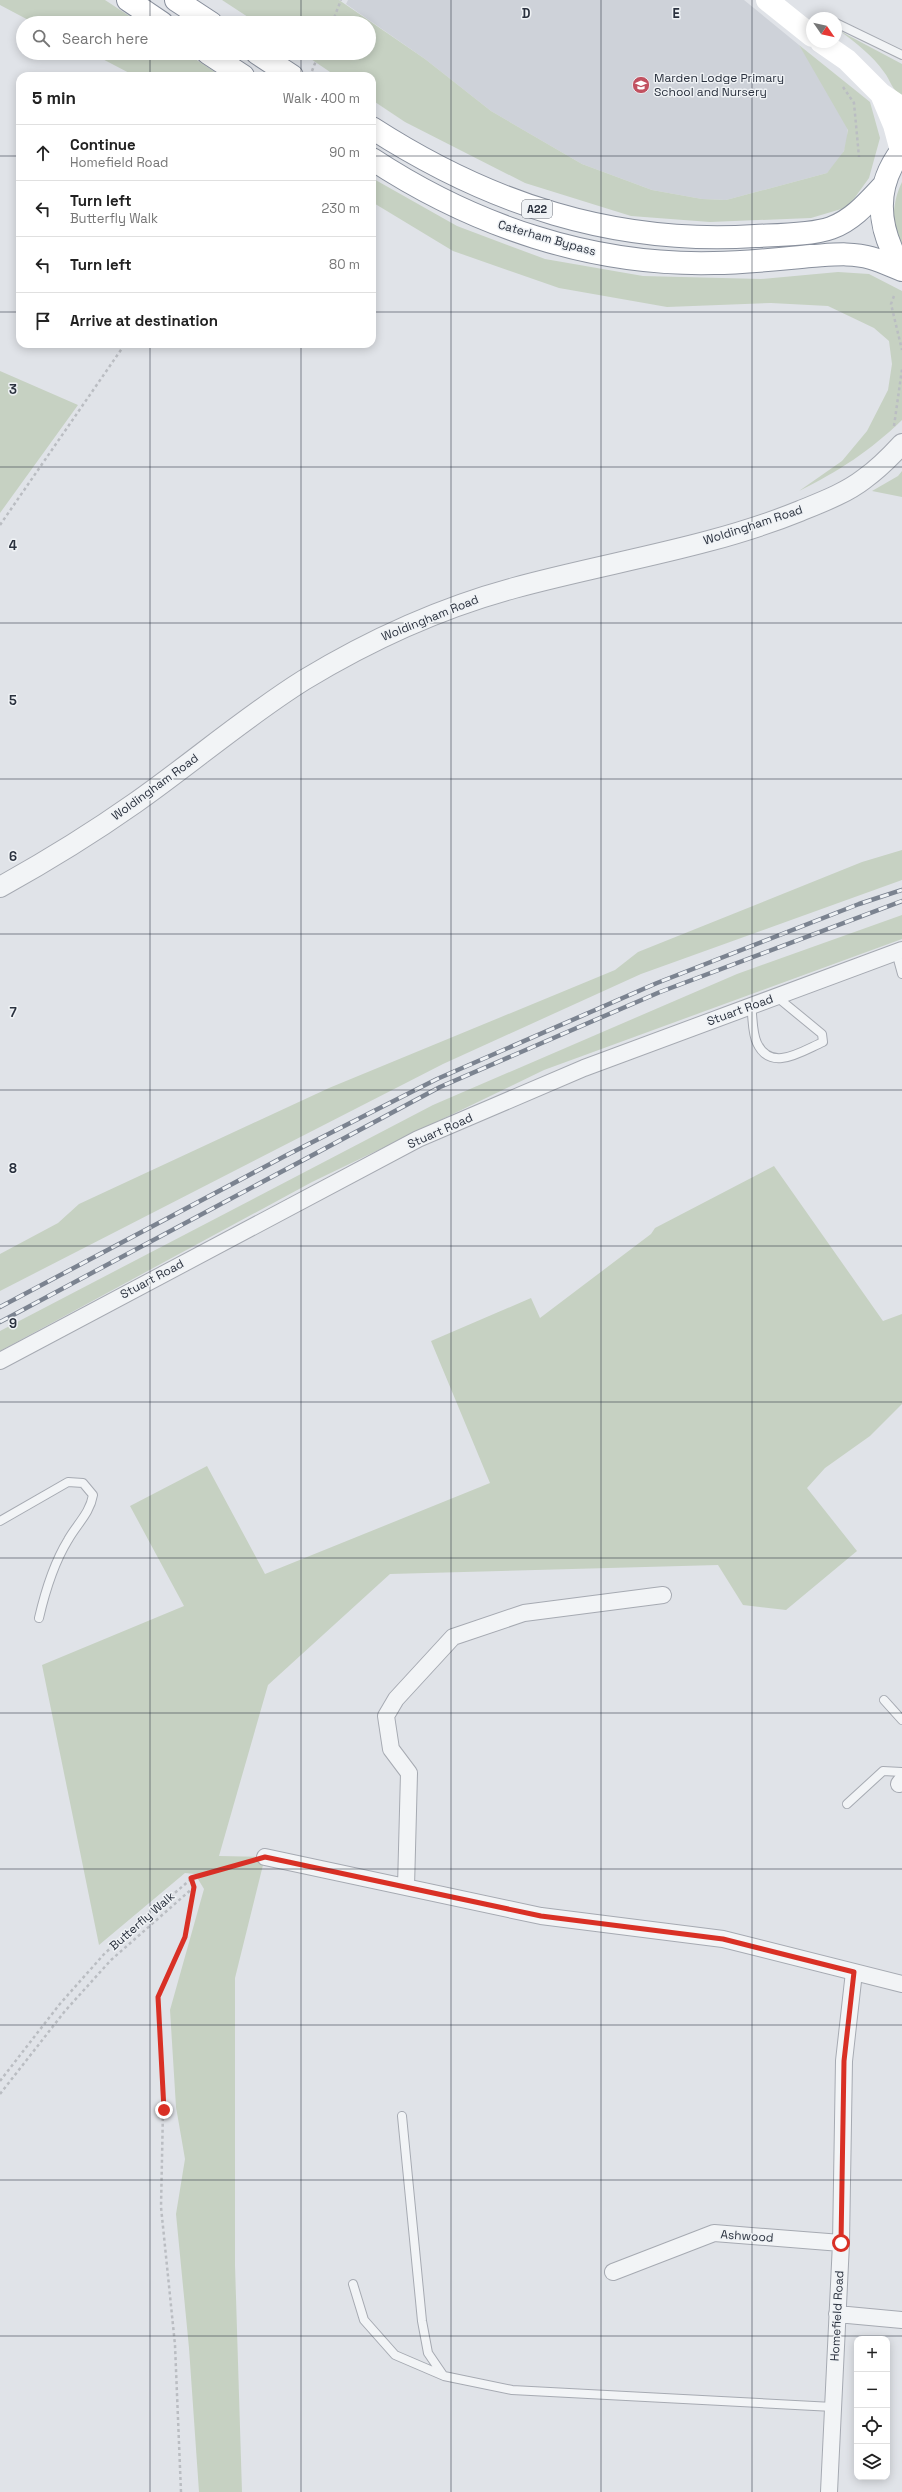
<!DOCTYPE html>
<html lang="en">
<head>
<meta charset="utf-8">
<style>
  :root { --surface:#fff; --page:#f6f6f6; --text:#222; --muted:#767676; --line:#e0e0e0 }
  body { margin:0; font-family:"Space Grotesk",sans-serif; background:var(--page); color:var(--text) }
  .controls { position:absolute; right:12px; bottom:12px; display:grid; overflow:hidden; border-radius:8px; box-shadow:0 2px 10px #0003 }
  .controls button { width:36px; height:36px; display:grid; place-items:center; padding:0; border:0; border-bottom:1px solid var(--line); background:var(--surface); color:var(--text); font:20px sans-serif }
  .compass { position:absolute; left:806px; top:12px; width:36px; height:36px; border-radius:50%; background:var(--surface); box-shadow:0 2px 10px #0003; rotate:124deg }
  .stop { position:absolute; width:12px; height:12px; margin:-9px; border:3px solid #d93025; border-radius:50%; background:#fff }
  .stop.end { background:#d93025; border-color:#fff; box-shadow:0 1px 4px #0008 }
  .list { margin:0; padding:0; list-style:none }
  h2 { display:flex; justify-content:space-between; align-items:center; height:52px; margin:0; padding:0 16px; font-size:17px }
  h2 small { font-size:13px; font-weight:400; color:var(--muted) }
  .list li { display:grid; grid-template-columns:26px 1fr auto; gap:12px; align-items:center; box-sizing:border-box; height:56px; padding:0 16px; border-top:1px solid var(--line) }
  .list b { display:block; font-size:15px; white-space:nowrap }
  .list p { margin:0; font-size:13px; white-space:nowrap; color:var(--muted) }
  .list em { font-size:13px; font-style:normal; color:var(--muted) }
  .icon { flex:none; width:22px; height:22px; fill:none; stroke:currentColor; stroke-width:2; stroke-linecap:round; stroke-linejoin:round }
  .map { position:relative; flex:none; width:902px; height:2492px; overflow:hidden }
  .search { position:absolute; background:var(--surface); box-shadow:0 2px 10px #0003; left:16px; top:16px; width:360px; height:44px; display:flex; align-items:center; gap:10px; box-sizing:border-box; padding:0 14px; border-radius:22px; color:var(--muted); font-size:15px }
  .panel { position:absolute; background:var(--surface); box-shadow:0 2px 10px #0003; left:16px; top:72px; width:360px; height:276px; border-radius:12px }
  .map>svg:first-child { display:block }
  .built { fill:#ced2d9 }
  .green { fill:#c6d1c2 }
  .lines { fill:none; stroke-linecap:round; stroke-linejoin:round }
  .service-casing { stroke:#a6aab2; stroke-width:10 }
  .minor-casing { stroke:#a6aab2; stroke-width:18 }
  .tertiary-casing { stroke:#a6aab2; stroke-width:22 }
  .trunk-casing { stroke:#89909d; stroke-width:24 }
  .path { stroke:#babdc2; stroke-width:2.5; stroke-dasharray:3 3; stroke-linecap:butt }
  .service { stroke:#f2f4f6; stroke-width:8 }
  .minor { stroke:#f2f4f6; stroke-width:16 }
  .tertiary { stroke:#f2f4f6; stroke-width:20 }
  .secondary { stroke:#fff; stroke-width:22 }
  .trunk { stroke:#fff; stroke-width:22 }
  .rail-casing { stroke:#7b8390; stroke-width:4.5 }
  .rail { stroke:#eff2f5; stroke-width:3; stroke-dasharray:9; stroke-linecap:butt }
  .route { stroke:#d93025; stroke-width:5 }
  .grid { fill:none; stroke:#2a313e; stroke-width:1; stroke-opacity:0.55 }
  .labels { text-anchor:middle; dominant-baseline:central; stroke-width:3; stroke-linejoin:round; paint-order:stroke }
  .shield { fill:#eff2f5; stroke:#656b75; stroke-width:1 }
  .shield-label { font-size:11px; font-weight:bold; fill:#2a313e }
  .poi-label { font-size:12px; fill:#2a313e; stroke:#eff2f5; text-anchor:start }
  .street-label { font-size:12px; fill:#2a313e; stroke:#eff2f5 }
  .grid-label { font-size:13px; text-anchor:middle; font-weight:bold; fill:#2a313e; stroke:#eff2f5; stroke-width:3; stroke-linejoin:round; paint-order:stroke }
</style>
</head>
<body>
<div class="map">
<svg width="902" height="2492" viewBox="0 0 902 2492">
  <rect width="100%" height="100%" fill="#e0e3e8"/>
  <path class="built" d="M348 0H744L799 45 848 122 847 144 841 157 827 173 726 200 702 199 652 190 582 164 491 111 425 59 346 4Z"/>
  <path class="green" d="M0 0H105L140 23H34L0 5Z
    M222 0H339L425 59 491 111 582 164 652 190 702 199 726 200 827 173 844 151 848 130 799 45 870 102 880 138 869 178 848 207 811 218 710 222 631 216 525 183 405 122 372 100V76H336L302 53H369V23H257Z
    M840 31 902 64V96C891 89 891 81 884 72 872 55 856 43 840 31Z
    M91 53H186L221 76H135Z
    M372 178 457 226 545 259 643 276 761 279 838 272 869 274 902 291V420C870 451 839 471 799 491L842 461 867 431 888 390 892 364 889 341 874 328 828 306 771 303 667 307 559 288 453 251 372 202Z
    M902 182V251C890 230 892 202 902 182Z
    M0 371 78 405 0 513Z
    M902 471V497L872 491 898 476Z
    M902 850V880L641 974 443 1064 0 1291V1254L58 1223 79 1204 329 1088 615 970 638 952 862 862Z
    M902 915V939L544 1070 312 1182 0 1351V1331L433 1105 737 974Z
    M774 1166 883 1321 902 1314V1404L870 1436 825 1468 807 1488 857 1551 786 1610 743 1605 718 1565 390 1574 268 1685 219 1856 265 1857 235 1978V2265L242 2492H199L189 2348 176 2214 185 2159 176 2107 170 2010 204 1889 195 1874 185 1873 99 1945 42 1665 184 1606 130 1506 207 1466 265 1574 490 1483 431 1341 531 1298 540 1318 651 1234 655 1228Z"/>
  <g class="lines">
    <defs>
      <path id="service" d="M836 23 902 55
        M896 952 902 974
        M751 1006C753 1017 752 1033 757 1043 771 1073 802 1051 823 1042L822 1034 777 997
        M0 1521 68 1482 83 1483 93 1495C90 1513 77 1524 68 1540 54 1563 45 1592 39 1618
        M884 1700 902 1720
        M847 1804 883 1771 902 1772
        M402 2116 422 2321 428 2353 443 2375
        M353 2284 364 2320 395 2355 444 2376 512 2390 833 2407"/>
      <path id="minor" d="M0 1361 418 1139 584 1068 902 950
        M899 1784 902 1780
        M265 1857 541 1916 723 1939 902 1984
        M406 1887 409 1773 391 1749 386 1716 396 1699 453 1637 524 1613 663 1595
        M613 2272 714 2233 841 2243
        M837 2314 902 2320
        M829 2492 841 2243 844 2061 854 1972"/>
      <path id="tertiary" d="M0 887C47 861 91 834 135 803 192 763 245 717 304 680 370 640 440 608 514 588 609 562 709 548 800 511 822 502 846 493 864 479 878 469 891 456 902 444"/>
      <path id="trunk" d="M128 0 162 23
        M176 0 211 23
        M208 53 243 76
        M257 53 292 76
        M372 128C490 204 614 245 755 236 775 235 812 235 831 228 853 220 868 202 884 185
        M902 150C872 189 878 230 902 269
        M372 159C474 226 592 266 714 263 746 263 779 259 811 256 830 255 852 252 871 258 881 261 892 266 902 270"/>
    </defs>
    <use href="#service" class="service-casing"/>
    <use href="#minor" class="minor-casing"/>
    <use href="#tertiary" class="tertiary-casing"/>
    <use href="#trunk" class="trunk-casing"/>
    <path class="path" d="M332 23 341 0
      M312 71 319 53
      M843 87 854 103 859 157
      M894 296 891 304 902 350
      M894 426 902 369
      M0 525 125 344
      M0 2081 59 2005 105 1953 191 1879 249 1862
      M0 2094 65 2011 111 1960 194 1887
      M181 2492 175 2345 161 2207 163 2110 158 1997 185 1937 194 1887 191 1879"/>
    <use href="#service" class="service"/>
    <use href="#minor" class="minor"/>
    <use href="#tertiary" class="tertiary"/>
    <path class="secondary" d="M767 0 812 36
      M821 42 847 60 881 94 902 108
      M881 94 894 125 901 151"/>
    <use href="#trunk" class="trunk"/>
    <defs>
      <path id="rail" d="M0 1307 285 1156 437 1079 657 983 859 904 902 890
        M0 1322 440 1087 660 992 902 901"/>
    </defs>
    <use href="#rail" class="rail-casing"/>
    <use href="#rail" class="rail"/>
  </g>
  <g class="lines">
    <path class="route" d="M164 2110 158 1997 185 1937 194 1887 191 1878 265 1857 541 1916 723 1939 854 1972 844 2061 841 2243"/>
  </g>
  <path class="grid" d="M150 0V23M301 0V23M451 0V2492M601 0V2492M752 0V2492M150 53V76M301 53V76M0 156H20M372 156H902M0 312H20M372 312H902M150 344V2492M301 344V2492M0 467H902M0 623H902M0 779H902M0 934H902M0 1090H902M0 1246H902M0 1402H902M0 1558H902M0 1713H902M0 1869H902M0 2025H902M0 2180H902M0 2336H902"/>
  <defs>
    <symbol id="school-disc" viewBox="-11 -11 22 22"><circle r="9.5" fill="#c15160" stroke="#eff2f5"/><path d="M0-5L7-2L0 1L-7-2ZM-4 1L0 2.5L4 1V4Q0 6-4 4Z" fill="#fff"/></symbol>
  </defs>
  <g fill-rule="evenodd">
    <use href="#school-disc" x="631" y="75" width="20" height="20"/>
  </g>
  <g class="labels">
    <rect class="shield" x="522" y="200" width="30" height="18" rx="3"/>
    <g class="shield-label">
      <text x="537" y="209">A22</text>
    </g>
    <g class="poi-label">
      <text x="654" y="78">Marden Lodge Primary<tspan x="654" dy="14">School and Nursery</tspan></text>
    </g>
    <g class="street-label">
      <text transform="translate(547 238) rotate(16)">Caterham Bypass</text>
      <text transform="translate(753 525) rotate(-18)">Woldingham Road</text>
      <text transform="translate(430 618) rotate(-22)">Woldingham Road</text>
      <text transform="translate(155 787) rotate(-36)">Woldingham Road</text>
      <text transform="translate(740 1010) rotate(-20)">Stuart Road</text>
      <text transform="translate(440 1131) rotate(-24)">Stuart Road</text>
      <text transform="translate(152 1279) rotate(-28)">Stuart Road</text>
      <text transform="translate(142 1921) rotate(-41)">Butterfly Walk</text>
      <text transform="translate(747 2236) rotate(4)">Ashwood</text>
      <text transform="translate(837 2316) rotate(-87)">Homefield Road</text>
    </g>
  </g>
  <g class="grid-label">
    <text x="526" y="18">D</text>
    <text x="676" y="18">E</text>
    <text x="13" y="394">3</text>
    <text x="13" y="550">4</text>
    <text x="13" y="705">5</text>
    <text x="13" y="861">6</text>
    <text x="13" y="1017">7</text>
    <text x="13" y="1173">8</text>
    <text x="13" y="1328">9</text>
  </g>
</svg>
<div class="controls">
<button>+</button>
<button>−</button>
<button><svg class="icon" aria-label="locate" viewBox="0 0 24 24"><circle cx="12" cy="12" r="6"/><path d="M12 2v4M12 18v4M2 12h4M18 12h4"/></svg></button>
<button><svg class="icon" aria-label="layers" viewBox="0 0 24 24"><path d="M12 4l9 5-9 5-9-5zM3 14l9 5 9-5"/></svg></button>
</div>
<svg class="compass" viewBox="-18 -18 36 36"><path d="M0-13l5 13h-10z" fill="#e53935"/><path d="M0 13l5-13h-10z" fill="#767676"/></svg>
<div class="stop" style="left:841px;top:2243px"></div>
<div class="stop end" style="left:164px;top:2110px"></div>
<div class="search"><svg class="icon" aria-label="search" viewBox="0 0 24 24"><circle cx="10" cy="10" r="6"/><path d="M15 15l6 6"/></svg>Search here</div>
<section class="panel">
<h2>5 min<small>Walk · 400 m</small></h2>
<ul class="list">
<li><svg class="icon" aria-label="ahead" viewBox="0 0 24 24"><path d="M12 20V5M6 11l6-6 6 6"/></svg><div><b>Continue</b><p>Homefield Road</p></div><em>90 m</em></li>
<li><svg class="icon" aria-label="left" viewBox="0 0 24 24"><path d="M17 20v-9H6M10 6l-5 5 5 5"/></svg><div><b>Turn left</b><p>Butterfly Walk</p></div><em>230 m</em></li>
<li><svg class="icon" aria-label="left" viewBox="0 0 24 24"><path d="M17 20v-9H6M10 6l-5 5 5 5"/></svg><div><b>Turn left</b></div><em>80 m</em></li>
<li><svg class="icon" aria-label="arrive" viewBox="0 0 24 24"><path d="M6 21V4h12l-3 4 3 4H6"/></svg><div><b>Arrive at destination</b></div></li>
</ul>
</section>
</div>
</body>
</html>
